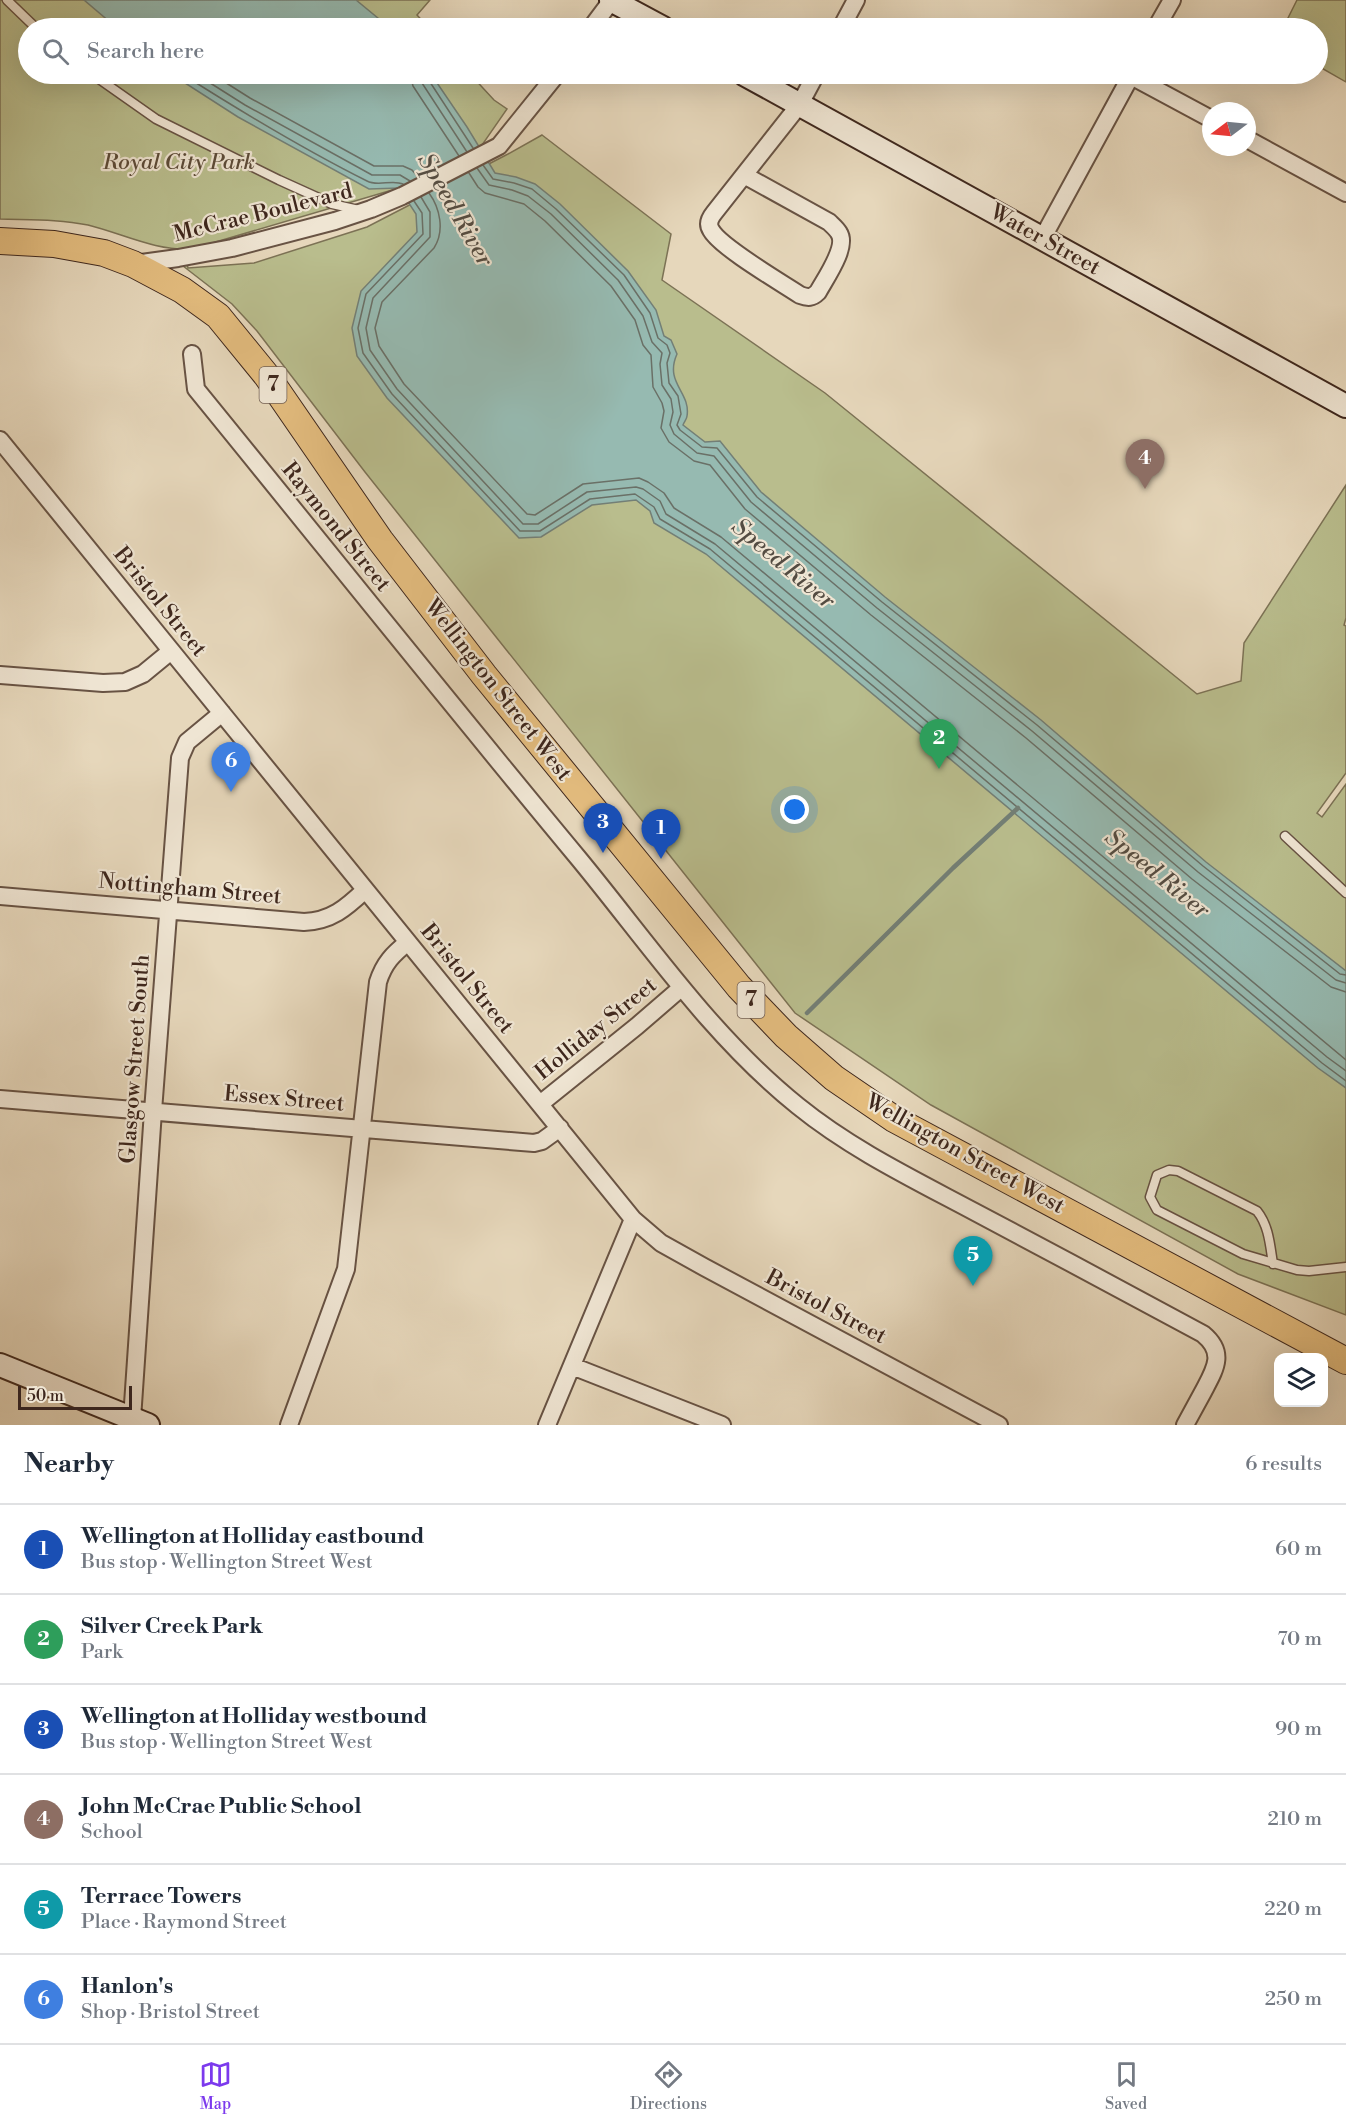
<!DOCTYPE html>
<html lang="en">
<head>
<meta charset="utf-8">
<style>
  :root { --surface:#fff; --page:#f2f2f3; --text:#1f2937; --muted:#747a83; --line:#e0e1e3; --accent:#7c3aed }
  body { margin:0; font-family:"Libre Bodoni",serif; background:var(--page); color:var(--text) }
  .controls { position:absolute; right:18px; bottom:18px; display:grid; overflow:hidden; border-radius:12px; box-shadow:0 6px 24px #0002 }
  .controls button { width:54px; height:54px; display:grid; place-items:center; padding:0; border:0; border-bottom:2px solid var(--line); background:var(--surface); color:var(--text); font:30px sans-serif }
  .compass { position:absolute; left:1202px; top:102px; width:54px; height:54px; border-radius:50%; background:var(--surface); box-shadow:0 6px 24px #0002; rotate:254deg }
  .scale { position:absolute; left:18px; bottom:15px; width:114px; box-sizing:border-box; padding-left:6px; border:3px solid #3e271d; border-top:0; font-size:16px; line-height:21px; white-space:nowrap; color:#3e271d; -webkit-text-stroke:4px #efe5d3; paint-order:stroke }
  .you { position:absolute; left:795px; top:810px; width:21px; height:21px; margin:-15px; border:4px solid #fff; border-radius:50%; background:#1a73e8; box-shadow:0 0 0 9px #1a73e833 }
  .badge { display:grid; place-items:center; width:39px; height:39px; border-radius:50%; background:var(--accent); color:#fff; font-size:20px; font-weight:700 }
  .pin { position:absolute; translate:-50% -50px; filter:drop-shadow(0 2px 3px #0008) }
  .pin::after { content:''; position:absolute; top:32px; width:21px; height:18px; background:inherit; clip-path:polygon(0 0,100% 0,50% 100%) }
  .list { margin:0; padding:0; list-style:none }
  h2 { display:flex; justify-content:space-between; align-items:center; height:78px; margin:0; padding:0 24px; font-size:26px }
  h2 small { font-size:20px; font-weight:400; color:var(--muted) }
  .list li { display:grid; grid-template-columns:39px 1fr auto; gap:18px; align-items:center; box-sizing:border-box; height:90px; padding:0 24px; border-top:2px solid var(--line) }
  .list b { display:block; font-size:22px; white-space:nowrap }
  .list p { margin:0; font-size:20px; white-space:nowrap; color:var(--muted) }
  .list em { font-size:20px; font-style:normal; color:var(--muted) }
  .icon { flex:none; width:33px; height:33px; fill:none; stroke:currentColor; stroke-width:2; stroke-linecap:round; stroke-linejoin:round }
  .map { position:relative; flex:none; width:1346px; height:1425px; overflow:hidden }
  .search { position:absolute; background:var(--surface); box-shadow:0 6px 24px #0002; left:18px; right:18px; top:18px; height:66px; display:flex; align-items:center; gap:15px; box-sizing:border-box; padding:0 21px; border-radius:33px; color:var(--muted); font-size:22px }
  .sheet { height:618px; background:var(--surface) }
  nav { display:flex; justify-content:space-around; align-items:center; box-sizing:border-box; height:84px; border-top:2px solid var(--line); background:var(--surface); font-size:16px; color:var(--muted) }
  nav a { display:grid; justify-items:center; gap:3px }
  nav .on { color:var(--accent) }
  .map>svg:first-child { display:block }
  .green { fill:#b9bd8d; stroke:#7c7255; stroke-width:1.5 }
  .water { fill:#96bab1; stroke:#737f76; stroke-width:1.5 }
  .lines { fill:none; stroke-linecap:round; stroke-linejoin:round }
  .shore { stroke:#6a7067; stroke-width:1.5 }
  .stream { stroke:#737f76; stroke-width:4.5 }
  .lane-casing { stroke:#685344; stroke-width:11 }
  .street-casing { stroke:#685344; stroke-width:20 }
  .secondary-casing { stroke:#3e271d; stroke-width:26 }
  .primary-casing { stroke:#3e271d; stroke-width:28 }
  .lane { stroke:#efe5d3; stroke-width:8 }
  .street { stroke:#efe5d3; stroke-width:16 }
  .secondary { stroke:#efe5d3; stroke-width:22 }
  .primary { stroke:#e3bc7e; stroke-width:26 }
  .labels { text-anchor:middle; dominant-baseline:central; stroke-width:4.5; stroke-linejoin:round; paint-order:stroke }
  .shield { fill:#efe5d3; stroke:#736054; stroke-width:1.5 }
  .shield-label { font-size:21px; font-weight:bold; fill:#3e271d }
  .park-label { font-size:22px; font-style:italic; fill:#5d4c39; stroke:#efe5d3 }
  .street-label { font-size:22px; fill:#3e271d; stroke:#efe5d3 }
  .water-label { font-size:24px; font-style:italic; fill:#544c42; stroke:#efe5d3 }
</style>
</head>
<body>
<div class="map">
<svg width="1346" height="1425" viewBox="0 0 1346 1425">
  <rect width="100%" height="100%" fill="#e6d7bb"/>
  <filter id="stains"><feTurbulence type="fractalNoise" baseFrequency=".00333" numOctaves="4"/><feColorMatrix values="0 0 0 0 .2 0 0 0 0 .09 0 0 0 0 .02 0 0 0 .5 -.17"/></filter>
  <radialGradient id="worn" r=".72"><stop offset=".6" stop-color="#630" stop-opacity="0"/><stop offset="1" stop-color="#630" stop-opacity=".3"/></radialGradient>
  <path class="green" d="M0 0H430L417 15 429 28H28V74H470L494 100 507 109 480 148 399 188 192 249C155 251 124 234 88 225 59 219 30 220 0 219Z
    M1297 0H1346V82L1318 66V28H1283Z
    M542 135 671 234 662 280 825 393 1197 694 1241 681 1244 643 1346 485V618L1344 625 1346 626V773L1317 813 1322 817 1346 784V1315L1238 1274 931 1105 795 1013 365 472 257 331 232 304 183 266 187 264 188 268 254 263 367 227 508 154Z"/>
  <path class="water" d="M84 0H356L390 28H117Z
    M171 74H431L467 127 495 173 516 177 535 184 560 204 628 271 656 310 664 336 671 340 677 354C664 383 691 392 687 416 687 419 684 422 683 425L705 442 720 441 761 492 885 597 1041 720 1206 862 1346 971V1088L1318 1068 706 554 654 523 650 511 636 500 592 505 541 537 519 538 387 398 357 356 352 328 361 291 417 232 416 214 399 188 369 189 238 117Z"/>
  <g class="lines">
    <path class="shore" d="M182 74C242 112 303 149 367 181 378 187 392 179 403 184
      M196 74 245 105 372 175H400L410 181
      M212 74 250 98 374 166H403L412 170 418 177
      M410 74 413 86 459 156
      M419 74 422 83 467 152
      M427 74 428 79 473 148
      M483 165 493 179 514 183 532 189 556 209 624 275 650 313 658 338 667 345 670 353 667 363 669 383 678 396 681 414 677 425 680 430 702 447 717 448 757 497 882 602 1037 725 1203 866 1340 974 1346 975
      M477 168 489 185 512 190 528 196 551 214 618 280 643 316 652 342 662 353 660 364 662 385 671 399 673 412 670 425 674 434 697 453 714 456 751 502 877 608 1032 731 1198 872 1336 980 1346 983
      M469 173 478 187 485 193 524 204 545 221 611 286 635 320 643 345 651 355 653 387 662 403 664 411 661 428 669 442 694 461 710 465 745 509 871 615 1026 738 1192 879 1331 987 1346 992
      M429 193C440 208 445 231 434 248L382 302 375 328 379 346 404 384 527 514 535 515 583 484 639 478 648 482 664 493 674 508 721 537 1346 1060
      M421 197 430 212V237L373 298 366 328 370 350 397 389 523 524H538L587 492 636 487 643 489 660 501 666 514 715 544 1327 1057 1346 1071
      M414 201 422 213 423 234 366 294 358 328 363 353 392 394 520 531H540L590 499 635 494 654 507 660 519 710 549 1322 1063 1346 1081"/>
    <path class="stream" d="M807 1013 953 868 1018 808"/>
    <defs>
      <path id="lane" d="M7 0 36 28
        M92 74 156 119 279 180 332 204 359 210
        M1285 836 1346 893
        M1273 1264C1270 1245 1269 1226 1257 1211L1178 1171 1169 1170 1157 1175 1150 1197 1157 1210 1243 1254 1297 1270 1309 1271 1346 1267"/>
      <path id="street" d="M591 28 612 0
        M841 28 856 0
        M1156 28 1172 0
        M1131 76 1211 119
        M1247 139 1346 193
        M744 175 829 222C832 225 837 229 839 233 848 247 825 279 818 292 812 298 808 298 800 295 782 283 720 247 711 230 707 224 710 218 714 213L800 104 816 74
        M1042 239 1132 74
        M134 264 178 258 232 248 335 221 371 209 402 196 499 146 557 74
        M192 354 196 389C324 546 450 704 579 859 649 944 712 1037 798 1106 851 1149 913 1179 973 1211 1050 1252 1126 1292 1203 1334 1226 1353 1215 1369 1203 1392 1197 1403 1191 1414 1185 1425
        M0 440 633 1219 661 1243 704 1267 999 1425
        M0 675 103 683 125 682 143 674 171 651
        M0 896 304 922C331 921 346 908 365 890
        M0 1099 534 1143 542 1141 560 1128
        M540 1104 637 1026 681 988
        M572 1366 722 1425
        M130 1425 132 1419 153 1111 180 758 187 742 222 713
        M289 1425 346 1269 378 982C384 963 393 954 408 942
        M547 1425 633 1219"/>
      <path id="secondary" d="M611 0 663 28
        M744 74 1346 406
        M0 1365 148 1425"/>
      <path id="primary" d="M0 241 54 244 104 253 133 264 182 290 218 316 267 376 380 540 484 675 739 987 786 1036 834 1078 894 1119 1346 1361"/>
    </defs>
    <use href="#lane" class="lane-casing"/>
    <use href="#street" class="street-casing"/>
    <use href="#secondary" class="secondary-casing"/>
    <use href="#primary" class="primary-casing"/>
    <use href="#lane" class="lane"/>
    <use href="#street" class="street"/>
    <use href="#secondary" class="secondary"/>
    <use href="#primary" class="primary"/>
  </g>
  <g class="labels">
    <g class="shield">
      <rect x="259.5" y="367" width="27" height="36" rx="4.5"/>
      <rect x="737.5" y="982" width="27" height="36" rx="4.5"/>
    </g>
    <g class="shield-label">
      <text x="273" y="385">7</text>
      <text x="751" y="1000">7</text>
    </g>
    <g class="park-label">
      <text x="179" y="162">Royal City Park</text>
    </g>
    <g class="street-label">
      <text transform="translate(263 213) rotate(-14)">McCrae Boulevard</text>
      <text transform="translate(1045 240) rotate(29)">Water Street</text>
      <text transform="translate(336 527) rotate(51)">Raymond Street</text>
      <text transform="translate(160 602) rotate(51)">Bristol Street</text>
      <text transform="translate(498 690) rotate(52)">Wellington Street West</text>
      <text transform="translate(190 889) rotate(5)">Nottingham Street</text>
      <text transform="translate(467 979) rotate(51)">Bristol Street</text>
      <text transform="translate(596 1029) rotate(-39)">Holliday Street</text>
      <text transform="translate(135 1059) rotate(-86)">Glasgow Street South</text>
      <text transform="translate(284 1099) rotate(5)">Essex Street</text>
      <text transform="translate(965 1154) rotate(29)">Wellington Street West</text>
      <text transform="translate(826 1307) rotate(28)">Bristol Street</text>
    </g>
    <g class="water-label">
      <text transform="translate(455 210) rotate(60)">Speed River</text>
      <text transform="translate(783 564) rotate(40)">Speed River</text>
      <text transform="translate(1157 874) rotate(39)">Speed River</text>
    </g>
  </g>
  <rect width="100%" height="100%" filter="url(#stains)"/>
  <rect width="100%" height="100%" fill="url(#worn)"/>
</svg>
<div class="controls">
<button><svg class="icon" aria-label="layers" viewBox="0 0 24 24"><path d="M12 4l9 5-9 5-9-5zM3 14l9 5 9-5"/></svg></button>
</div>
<svg class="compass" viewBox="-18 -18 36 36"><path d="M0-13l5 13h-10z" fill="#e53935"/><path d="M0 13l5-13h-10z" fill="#747a83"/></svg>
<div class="scale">50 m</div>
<div class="you"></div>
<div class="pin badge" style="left:661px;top:859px;background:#1a4fb4">1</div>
<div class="pin badge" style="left:939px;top:769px;background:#2e9e5b">2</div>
<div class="pin badge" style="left:603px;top:853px;background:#1a4fb4">3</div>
<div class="pin badge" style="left:1145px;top:489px;background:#8d6e63">4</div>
<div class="pin badge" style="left:973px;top:1286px;background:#0f9aa8">5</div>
<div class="pin badge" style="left:231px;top:792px;background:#3f7fe0">6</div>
<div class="search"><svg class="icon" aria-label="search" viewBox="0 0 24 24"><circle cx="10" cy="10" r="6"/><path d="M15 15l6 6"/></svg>Search here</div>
</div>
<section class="sheet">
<h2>Nearby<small>6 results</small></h2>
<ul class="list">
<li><span class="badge" style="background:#1a4fb4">1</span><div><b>Wellington at Holliday eastbound</b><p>Bus stop · Wellington Street West</p></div><em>60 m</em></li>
<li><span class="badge" style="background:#2e9e5b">2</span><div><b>Silver Creek Park</b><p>Park</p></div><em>70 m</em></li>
<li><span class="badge" style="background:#1a4fb4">3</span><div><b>Wellington at Holliday westbound</b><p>Bus stop · Wellington Street West</p></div><em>90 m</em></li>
<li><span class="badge" style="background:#8d6e63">4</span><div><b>John McCrae Public School</b><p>School</p></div><em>210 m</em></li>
<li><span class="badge" style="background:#0f9aa8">5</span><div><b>Terrace Towers</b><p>Place · Raymond Street</p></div><em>220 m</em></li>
<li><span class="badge" style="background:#3f7fe0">6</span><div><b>Hanlon's</b><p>Shop · Bristol Street</p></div><em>250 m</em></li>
</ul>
</section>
<nav>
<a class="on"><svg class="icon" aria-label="map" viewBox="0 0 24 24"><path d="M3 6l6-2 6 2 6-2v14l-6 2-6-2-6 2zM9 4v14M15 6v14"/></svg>Map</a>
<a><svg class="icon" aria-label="directions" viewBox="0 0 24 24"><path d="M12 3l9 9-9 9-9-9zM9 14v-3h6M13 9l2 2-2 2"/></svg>Directions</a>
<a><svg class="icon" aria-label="saved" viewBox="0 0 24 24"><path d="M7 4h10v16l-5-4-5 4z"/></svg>Saved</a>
</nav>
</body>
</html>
